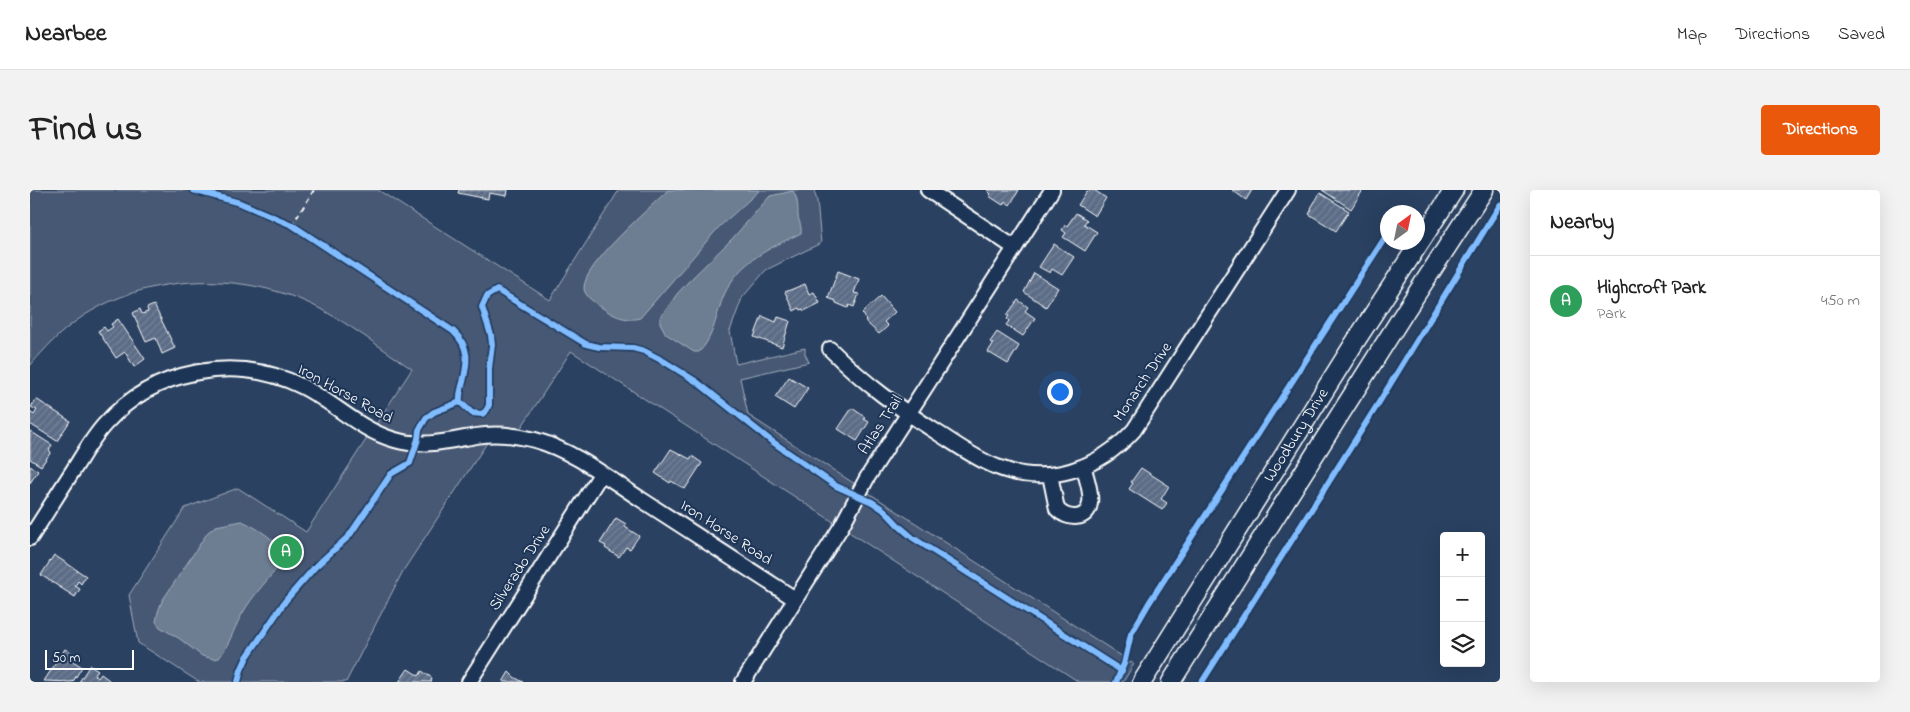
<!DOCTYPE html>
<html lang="en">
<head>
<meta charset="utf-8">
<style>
  :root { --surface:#fff; --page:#f2f2f2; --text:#222; --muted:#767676; --line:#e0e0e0; --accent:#ea580c }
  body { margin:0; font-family:"Indie Flower",sans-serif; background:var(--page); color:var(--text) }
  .controls { position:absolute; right:15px; bottom:15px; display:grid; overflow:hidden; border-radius:5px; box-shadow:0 5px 20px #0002 }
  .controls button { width:45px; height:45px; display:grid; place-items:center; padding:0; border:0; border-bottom:1px solid var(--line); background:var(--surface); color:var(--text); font:25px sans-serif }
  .compass { position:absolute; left:1350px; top:15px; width:45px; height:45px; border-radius:50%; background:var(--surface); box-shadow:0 5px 20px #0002; rotate:33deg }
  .scale { position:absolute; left:15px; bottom:12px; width:89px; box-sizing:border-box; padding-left:5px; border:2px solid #fff; border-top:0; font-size:14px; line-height:18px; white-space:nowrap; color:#fff; -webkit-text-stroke:4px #1d3557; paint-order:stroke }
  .you { position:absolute; left:1029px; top:201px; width:18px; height:18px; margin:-12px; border:4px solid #fff; border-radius:50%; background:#1a73e8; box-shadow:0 0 0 8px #1a73e833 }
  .badge { display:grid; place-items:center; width:32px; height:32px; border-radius:50%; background:var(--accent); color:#fff; font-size:16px; font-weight:700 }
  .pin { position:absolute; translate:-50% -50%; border:2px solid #fff; box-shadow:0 1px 5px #0006 }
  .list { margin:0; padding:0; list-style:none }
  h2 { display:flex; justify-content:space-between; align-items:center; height:65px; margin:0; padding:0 20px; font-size:21px }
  h2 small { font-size:16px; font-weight:400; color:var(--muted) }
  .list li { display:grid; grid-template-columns:32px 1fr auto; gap:15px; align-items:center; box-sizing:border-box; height:90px; padding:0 20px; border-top:1px solid var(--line) }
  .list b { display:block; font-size:19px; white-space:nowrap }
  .list p { margin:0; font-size:16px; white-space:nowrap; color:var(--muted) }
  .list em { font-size:16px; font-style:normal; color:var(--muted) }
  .icon { flex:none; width:28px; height:28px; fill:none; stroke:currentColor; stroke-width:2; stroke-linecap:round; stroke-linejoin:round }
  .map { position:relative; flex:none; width:1470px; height:492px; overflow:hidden; border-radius:5px }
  header { display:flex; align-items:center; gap:30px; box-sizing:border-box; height:70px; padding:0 25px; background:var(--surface); border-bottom:1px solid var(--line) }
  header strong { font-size:24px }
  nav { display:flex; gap:28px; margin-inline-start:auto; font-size:18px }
  .intro { display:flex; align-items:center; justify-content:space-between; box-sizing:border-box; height:120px; padding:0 30px }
  h1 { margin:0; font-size:35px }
  .button { padding:12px 22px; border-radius:5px; background:var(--accent); color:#fff; font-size:18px; font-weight:700 }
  main { display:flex; gap:30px; padding:0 30px }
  aside { flex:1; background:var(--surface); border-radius:5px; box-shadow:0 5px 20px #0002 }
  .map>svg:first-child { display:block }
  .park { fill:#465975; stroke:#a2acba }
  .water { fill:#6d7d92; stroke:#a7b1be }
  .building { fill:url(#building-hatch); stroke:#fff }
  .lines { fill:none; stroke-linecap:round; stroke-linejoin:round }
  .minor-casing { stroke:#fff; stroke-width:18 }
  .major-casing { stroke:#fff; stroke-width:21 }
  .path { stroke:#fff; stroke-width:2; stroke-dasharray:5 4; stroke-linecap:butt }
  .minor { stroke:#1d3557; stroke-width:14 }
  .major { stroke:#1d3557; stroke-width:18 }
  .cycleway-casing { stroke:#1d3557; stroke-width:9 }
  .cycleway { stroke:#80bcff; stroke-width:6 }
  .labels { text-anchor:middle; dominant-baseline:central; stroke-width:4; stroke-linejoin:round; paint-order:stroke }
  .street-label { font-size:16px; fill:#fff; stroke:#1d3557 }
</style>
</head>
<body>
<header>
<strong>Nearbee</strong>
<nav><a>Map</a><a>Directions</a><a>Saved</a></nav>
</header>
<div class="intro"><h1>Find us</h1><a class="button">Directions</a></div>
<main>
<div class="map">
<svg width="1470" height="492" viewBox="0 0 1470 492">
  <defs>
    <pattern id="building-hatch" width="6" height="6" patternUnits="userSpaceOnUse" patternTransform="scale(1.25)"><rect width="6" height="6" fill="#5b6c86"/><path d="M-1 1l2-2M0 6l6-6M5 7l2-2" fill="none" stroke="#748298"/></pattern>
  </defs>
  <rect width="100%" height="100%" fill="#2a4161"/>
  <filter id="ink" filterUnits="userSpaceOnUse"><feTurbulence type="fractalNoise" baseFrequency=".02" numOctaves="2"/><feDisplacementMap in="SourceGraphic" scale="10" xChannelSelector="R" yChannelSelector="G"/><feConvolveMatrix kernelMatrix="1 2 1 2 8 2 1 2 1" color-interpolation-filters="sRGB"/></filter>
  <g filter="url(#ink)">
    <path class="park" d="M0 0H348L520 110 589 0H784L787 11 791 53 736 80 712 108 700 141 706 174 775 158V164L779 172 710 188 718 225 1104 474 1093 492H1049L541 161 485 247 462 245 373 381 316 492H169L108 453 99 405 155 318 208 298 276 342 382 179C343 153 301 119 258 105 191 82 108 88 49 129 30 142 15 158 0 176Z"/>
    <path class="water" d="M638 0H730L689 37 610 128C596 132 582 125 571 117 565 113 554 106 554 98 553 75 621 17 638 0Z
      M763 1C768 9 768 17 768 26 769 32 772 36 771 43 739 59 710 70 694 105 686 124 684 148 669 162H664L636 144 630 133V128L647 104 659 91 702 49 740 6Z
      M212 331C227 338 249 351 256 367 241 387 223 404 211 426 203 440 199 456 189 468L184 469 172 466 150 449 130 437 126 432 128 422 132 411 178 342 186 336Z"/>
    <path class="building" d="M429 0H478L477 6 459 3 458 9 428 3Z
      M957 0H989L980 15 975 11 973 15 959 6 961 4Z
      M1060 0H1064L1076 8 1065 26 1048 15 1057 1 1059 2Z
      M1202 0H1222L1216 10Z
      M1292 0H1333L1321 19Z
      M1290 3 1319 21 1306 41 1279 24 1282 19 1281 18Z
      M1046 23 1057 30 1054 34 1067 42 1055 61 1033 47 1036 43 1032 40 1035 35 1037 36Z
      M1024 54 1044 67 1032 85 1022 79 1020 83 1009 77Z
      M808 81 829 89 824 103 829 104 824 117 819 115 818 118 806 113V111L798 108Z
      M1004 83 1028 98 1016 117 994 102Z
      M775 94 779 104 784 102 790 113 774 121 773 119 770 120 769 118 764 121 755 102Z
      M851 106 865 122 854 132 858 136 849 144 836 132 835 127 832 123Z
      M988 110 998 117 995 121 1005 128 993 146 976 135 979 131 977 129 979 126 977 125Z
      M124 115 145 158 132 164 126 148 116 152 103 123 110 119 112 124 118 122 117 118Z
      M732 126 746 132 748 127 760 131 752 157 724 147Z
      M88 129 115 169 104 177 95 162 86 168 68 141 74 137 77 141 83 137 81 134Z
      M967 142 989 156 978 174 958 162 963 154 960 152Z
      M759 187 778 198 764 219 745 207Z
      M6 209 40 231 27 251 0 234V222L4 225 7 220 1 217Z
      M822 218 835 227 834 229 839 232 827 251 808 239Z
      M0 241 22 255 19 260 21 262 11 276 0 269Z
      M641 259 660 269 662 266 672 273 655 299 641 291 640 293 625 283Z
      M0 276 8 281 0 293Z
      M1111 278 1139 296 1131 309 1137 313 1132 320 1099 299 1103 293 1101 292Z
      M586 328 596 334 595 337 609 346 600 359 596 357 589 367 575 358 576 356 570 353Z
      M24 365 56 386 51 394 48 391 45 396 50 399 45 407 11 385Z
      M35 459 43 464 40 469 52 477 44 490 42 492 14 491Z
      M60 475 68 480 64 485 68 488 71 484 79 490 78 492H49Z
      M378 479 389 486 392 481 402 488 401 491 402 492H369Z
      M479 482 484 487 493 492H473Z"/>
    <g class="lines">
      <defs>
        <path id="minor" d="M898 0 985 58
          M800 159C834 193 867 217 908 243 927 255 946 269 967 277 1017 297 1069 279 1104 240L1258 0
          M1020 285 1027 319C1037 330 1058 331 1060 313 1062 302 1056 288 1054 278
          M0 348C15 325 29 302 44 279 54 263 63 247 75 234 124 179 205 164 271 196 304 212 329 240 365 250 393 258 418 251 446 246 465 243 486 245 505 250 544 261 578 288 612 310 663 343 714 376 765 409
          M439 492 571 284
          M713 492 811 337 837 288 1022 0"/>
        <g id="major">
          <path id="s1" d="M1112 492 1325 152 1424 0"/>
          <path d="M1141 492 1376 120 1454 0"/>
        </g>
      </defs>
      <use href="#minor" class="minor-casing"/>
      <use href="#major" class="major-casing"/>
      <path class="path" d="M262 35 284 0"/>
      <use href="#minor" class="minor"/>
      <use href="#major" class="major"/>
      <defs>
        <path id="cycleway" d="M163 0 210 13 262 35 423 141C440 157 438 171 433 192 431 200 429 204 430 212
          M208 492 211 480 217 467 256 410 285 377 319 346 361 284 380 273 388 249 389 240 396 228 404 222 430 212 442 223 452 224 456 221 459 215V179L462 155 461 145 452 117 457 106 467 100 556 154 569 157 603 158 614 161 635 172 667 192 740 250 806 296 842 312 854 320 869 336 883 348 1092 481
          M1086 492 1094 474 1101 444 1119 413 1358 43
          M1172 492 1348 214 1470 15"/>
      </defs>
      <use href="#cycleway" class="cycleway-casing"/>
      <use href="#cycleway" class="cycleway"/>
    </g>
  </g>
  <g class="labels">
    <g class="street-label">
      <text transform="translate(1113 192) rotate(-56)">Monarch Drive</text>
      <text transform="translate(315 204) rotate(29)">Iron Horse Road</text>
      <text transform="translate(851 235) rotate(-57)">Atlas Trail</text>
      <text stroke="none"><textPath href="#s1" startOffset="291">Woodbury Drive</textPath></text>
      <text transform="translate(696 343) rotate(33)">Iron Horse Road</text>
      <text transform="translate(490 378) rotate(-57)">Silverado Drive</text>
    </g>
  </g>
</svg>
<div class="controls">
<button>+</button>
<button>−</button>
<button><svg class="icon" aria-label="layers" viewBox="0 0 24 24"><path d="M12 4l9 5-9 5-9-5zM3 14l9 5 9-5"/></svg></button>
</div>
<svg class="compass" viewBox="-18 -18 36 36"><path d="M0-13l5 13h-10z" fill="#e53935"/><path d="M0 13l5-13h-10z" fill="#767676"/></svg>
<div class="scale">50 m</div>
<div class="you"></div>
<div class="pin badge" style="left:256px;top:362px;background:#2e9e5b">A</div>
</div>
<aside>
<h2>Nearby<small></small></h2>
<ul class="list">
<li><span class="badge" style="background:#2e9e5b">A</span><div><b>Highcroft Park</b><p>Park</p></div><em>450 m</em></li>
</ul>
</aside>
</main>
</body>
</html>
